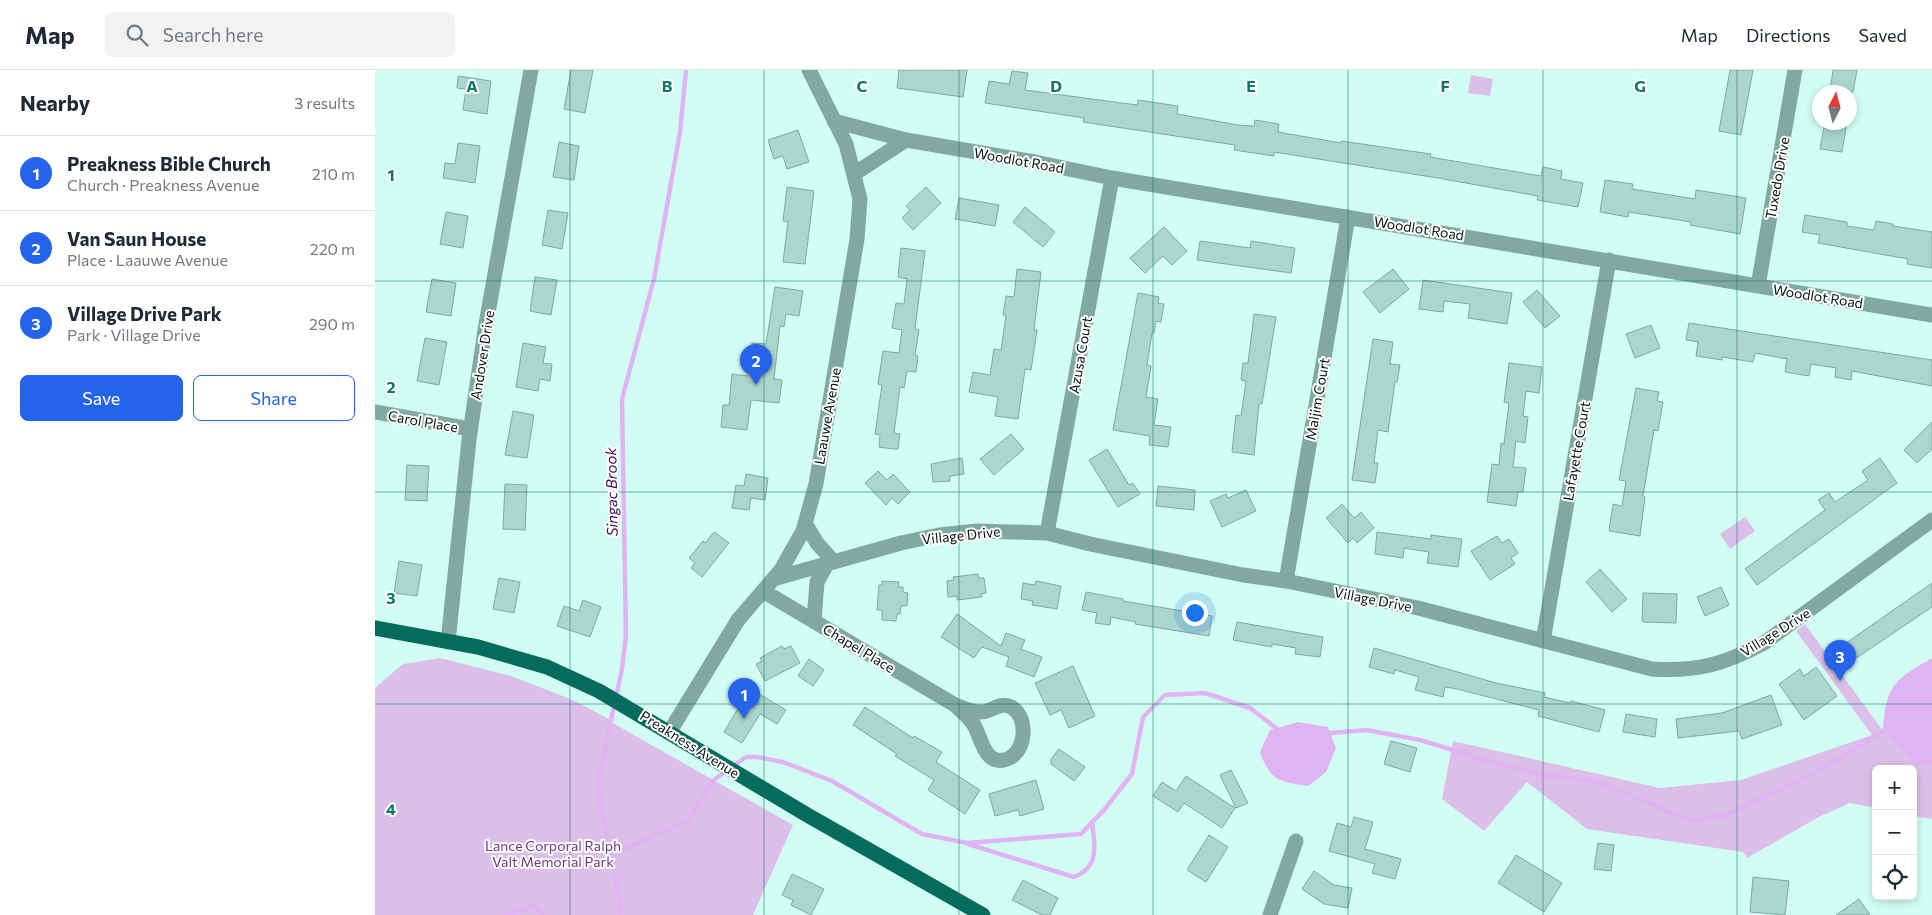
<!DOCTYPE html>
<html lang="en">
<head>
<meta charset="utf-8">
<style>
  :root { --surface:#fff; --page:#f2f2f3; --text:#1f2937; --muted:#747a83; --line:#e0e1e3; --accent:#2563eb }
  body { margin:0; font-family:Commissioner,sans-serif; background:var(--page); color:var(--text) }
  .controls { position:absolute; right:15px; bottom:15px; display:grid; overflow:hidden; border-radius:8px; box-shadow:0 2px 8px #0003 }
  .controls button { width:45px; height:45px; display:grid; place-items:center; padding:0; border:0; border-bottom:1px solid var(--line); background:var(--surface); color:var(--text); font:25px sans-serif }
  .compass { position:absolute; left:1437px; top:15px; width:45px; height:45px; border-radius:50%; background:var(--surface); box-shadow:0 2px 8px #0003; rotate:6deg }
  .you { position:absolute; left:819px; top:542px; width:18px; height:18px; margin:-12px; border:4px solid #fff; border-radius:50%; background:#1a73e8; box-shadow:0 0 0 8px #1a73e833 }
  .badge { display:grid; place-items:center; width:32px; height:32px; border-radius:50%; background:var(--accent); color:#fff; font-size:16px; font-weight:700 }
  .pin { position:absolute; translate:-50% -41px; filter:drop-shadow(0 1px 2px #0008) }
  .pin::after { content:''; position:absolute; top:26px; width:18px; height:15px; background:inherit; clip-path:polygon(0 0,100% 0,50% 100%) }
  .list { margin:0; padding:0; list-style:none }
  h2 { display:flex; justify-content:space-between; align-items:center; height:65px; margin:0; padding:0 20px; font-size:21px }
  h2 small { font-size:16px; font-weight:400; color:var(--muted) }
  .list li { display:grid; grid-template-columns:32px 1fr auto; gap:15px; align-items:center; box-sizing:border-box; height:75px; padding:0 20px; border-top:1px solid var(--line) }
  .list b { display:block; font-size:19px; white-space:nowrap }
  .list p { margin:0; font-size:16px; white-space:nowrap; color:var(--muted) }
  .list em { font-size:16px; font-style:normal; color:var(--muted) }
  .actions { display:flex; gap:10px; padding:15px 20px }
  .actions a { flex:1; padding:11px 0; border:1px solid var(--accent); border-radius:8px; text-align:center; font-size:18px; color:var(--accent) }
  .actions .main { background:var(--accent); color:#fff }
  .icon { flex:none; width:28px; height:28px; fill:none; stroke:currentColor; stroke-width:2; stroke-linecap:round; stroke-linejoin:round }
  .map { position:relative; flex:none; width:1557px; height:845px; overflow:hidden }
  header { display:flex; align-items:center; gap:30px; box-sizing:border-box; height:70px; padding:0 25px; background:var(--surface); border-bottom:1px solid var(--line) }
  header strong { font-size:24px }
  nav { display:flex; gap:28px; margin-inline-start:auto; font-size:18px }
  .search { width:350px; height:45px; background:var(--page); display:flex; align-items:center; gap:12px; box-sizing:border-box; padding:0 18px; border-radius:8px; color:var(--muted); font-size:19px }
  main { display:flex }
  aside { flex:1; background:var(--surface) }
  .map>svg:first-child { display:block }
  .green { fill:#dcbfe8 }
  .water { fill:#e0b3f3 }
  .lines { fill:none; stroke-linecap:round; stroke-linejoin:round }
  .stream { stroke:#e0b3f3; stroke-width:4.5 }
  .building { fill:#acd6cc; stroke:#80a8a0 }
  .minor { stroke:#81a9a0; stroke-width:15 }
  .major { stroke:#056b5d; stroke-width:15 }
  .grid { fill:none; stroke:#0f766e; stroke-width:1; stroke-opacity:0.55 }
  .labels { text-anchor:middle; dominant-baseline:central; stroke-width:4; stroke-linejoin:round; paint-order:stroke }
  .street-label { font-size:14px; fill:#041310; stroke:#fff }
  .park-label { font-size:14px; fill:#6d3782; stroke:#fff }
  .water-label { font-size:15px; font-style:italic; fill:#430956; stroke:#fff }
  .grid-label { font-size:16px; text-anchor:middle; font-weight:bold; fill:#0f766e; stroke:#fff; stroke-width:4; stroke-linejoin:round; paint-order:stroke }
</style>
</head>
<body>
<header>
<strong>Map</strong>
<div class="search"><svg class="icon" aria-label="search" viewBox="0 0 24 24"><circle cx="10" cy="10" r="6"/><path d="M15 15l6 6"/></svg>Search here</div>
<nav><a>Map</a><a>Directions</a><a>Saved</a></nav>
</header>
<main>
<aside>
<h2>Nearby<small>3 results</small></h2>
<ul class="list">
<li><span class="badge">1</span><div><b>Preakness Bible Church</b><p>Church · Preakness Avenue</p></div><em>210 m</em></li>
<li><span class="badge">2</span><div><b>Van Saun House</b><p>Place · Laauwe Avenue</p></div><em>220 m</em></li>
<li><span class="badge">3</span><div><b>Village Drive Park</b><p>Park · Village Drive</p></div><em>290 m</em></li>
</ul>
<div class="actions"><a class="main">Save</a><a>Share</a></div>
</aside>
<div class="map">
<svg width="1557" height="845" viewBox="0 0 1557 845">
  <rect width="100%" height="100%" fill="#d2fdf3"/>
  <path class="green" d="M1096 5 1118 9 1115 26 1093 23Z
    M1370 447 1380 461 1355 479 1345 464Z
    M1430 554 1508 661 1540 695H1557V749L1538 746V699H1501V738L1475 733 1444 747 1372 788 1368 782 1212 759 1152 712 1109 761 1067 729 1078 671 1285 718 1366 710 1497 665 1421 561Z
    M65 588 136 606 198 630 236 650V652L418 755 378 845H0V620L2 616 28 594Z"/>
  <path class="water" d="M1557 588V695H1540L1508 661C1511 615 1519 610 1557 588Z
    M923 652 953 657 961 678 951 702 933 716C905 712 895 711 885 682L895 660Z"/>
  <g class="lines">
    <path class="stream" d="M955 663 992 660 1045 670 1127 695 1176 706 1225 712 1315 751 1351 745 1441 702 1508 661
      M593 774 699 807C725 797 720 775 717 752
      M236 786 313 750 340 709 371 687H382L408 692 457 711 547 764 592 773 706 764 729 740 757 704 768 647 790 625 830 623 875 638 901 658
      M132 845 158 836 168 845
      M244 845 246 837 222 715 247 599 251 566 247 329 279 209 305 62 311 0"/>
  </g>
  <path class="building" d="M196 0H218L210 43 189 39Z
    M524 0H592L588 27 522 18Z
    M1355 0H1378L1366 65 1344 61Z
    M1458 0H1482L1478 22H1455Z
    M637 1 653 3 650 20 762 35 763 30 803 36 802 44 863 55 879 56 880 50 904 54 903 62 966 73V71L1056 84 1055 87 1166 106 1168 97 1187 101 1186 109 1208 113 1203 137 1162 130 1163 126 1063 108 899 82V86L859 80 860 75 708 52 709 48 610 33 614 11 634 14Z
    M83 6 116 11 112 44 88 40 91 19 82 18Z
    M1450 52H1472L1467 82 1445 79Z
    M423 60 434 92 412 99 408 86 399 89 393 70Z
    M184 72 204 76 199 110 178 107Z
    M83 73 105 76 100 113 68 108 70 93 80 94Z
    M1230 110 1258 114 1257 119 1320 129 1321 120 1371 128 1365 164 1315 155 1316 152 1254 142 1253 147 1225 142Z
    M412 117 439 121 430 194 408 192 413 152 408 151Z
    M551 117 566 133 538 160 527 148 535 140 531 136Z
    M584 128 624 135 620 156 580 149Z
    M650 137 680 162 668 177 638 152Z
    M173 140 193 143 187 179 167 175Z
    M71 142 93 146 88 178 65 174Z
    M1430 145 1472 152V156L1499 160 1501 151 1518 154V156L1557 162V198L1532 194 1533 189 1443 173 1445 165 1427 162Z
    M789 157 812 181 797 195 788 186 770 203 755 188Z
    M825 171 875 178 876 171 920 178 916 203 822 190Z
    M526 178 550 181 540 259 544 260 540 285 543 286 541 302 532 301 529 318 525 317 519 363 525 364 523 379H518L504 377 505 365 500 364 507 315 503 314 508 281 524 283 527 260 517 258 521 233 529 234 532 209 523 207Z
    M642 199 666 202 659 260H662L656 300 650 299 643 349 620 346 623 327 594 322 598 302 615 305 619 279 626 280 631 245H628L631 226 639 227Z
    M1018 199 1034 219 1005 243 988 222Z
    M160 207 182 210 176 245 155 241Z
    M57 209 81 213 76 246 51 242Z
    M1048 210 1137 223 1132 254 1093 248 1095 234 1069 231 1068 242 1044 239Z
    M400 217 428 221 424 246 411 244 409 257 405 256 399 309 407 310 404 333 376 330 372 360 346 357 348 335H354L357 304 373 306 377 273 391 274Z
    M1162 220 1185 246 1170 258 1148 232Z
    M763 223 784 227 783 233 789 234 786 252 781 251 779 263H777L772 295 776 296 771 327 783 329 779 355 796 357 793 377 774 375 775 366 738 360Z
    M879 244 901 247 887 334H884L879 385 857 382 861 345 866 346 871 311 866 310 868 293H873Z
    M1314 253 1557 290V316L1477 301 1476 310 1460 307 1461 298 1436 294 1434 306 1410 302 1412 289 1380 283 1378 292 1347 287V290L1321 286 1323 272 1311 270Z
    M1276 255 1285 278 1260 288 1251 264Z
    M50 268 72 272 64 315 42 311Z
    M998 269 1018 272 1015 294 1025 295 1022 312H1020L1013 362 1003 360 999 393H1003L1000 413 977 410Z
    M148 273 171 277 168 293 177 294 175 311 165 309 163 321 141 317Z
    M1134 293 1167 297 1164 323 1151 321 1148 346 1153 347 1150 373 1141 371 1138 397 1151 398 1148 422H1143L1141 436 1112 432 1117 394 1124 395 1126 373 1129 374 1134 333 1129 332Z
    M1261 318 1284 322 1282 331 1288 332 1283 361 1279 360 1268 426 1270 427 1265 466 1234 461 1238 434 1247 436 1251 411 1244 410Z
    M138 341 159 345 152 388 130 385Z
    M1557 352V379L1542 393 1529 380Z
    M636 364 649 379 619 405 605 389Z
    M732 379 754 415 758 413 765 424 743 437 714 390Z
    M587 388 589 404 575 406V411L558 412 556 394Z
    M1505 388 1522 413 1382 515 1370 499 1450 440 1443 430 1454 423 1460 432 1493 410 1487 401Z
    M32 395 54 396 52 431 30 430Z
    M503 401 512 410 518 404 535 422 523 434 517 428 511 435 490 413Z
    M371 404 393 408 390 430 376 428 374 440 357 438 361 415 369 416Z
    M130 414 152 415 150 460 128 459Z
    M783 416 820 420 819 440 781 436Z
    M871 420 881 441 847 457 835 431 851 424 853 428Z
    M967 434 979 448 986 442 999 458 982 473 978 468 973 473 951 448Z
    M339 462 354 473 327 507 316 498 320 493 314 488 328 471 330 473Z
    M1002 462 1056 469V465L1087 469 1083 497 1052 493 1054 482 1029 478 1028 488 1000 484Z
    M1122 466 1127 473 1134 469 1143 483 1136 488 1140 494 1115 510 1096 481Z
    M24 491 47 495 42 526 19 523Z
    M1225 499 1252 529 1237 542 1211 512Z
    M603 504 604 508H609L611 523 606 524 607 527 582 530V526L573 527 572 511 579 510 578 507Z
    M124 508 145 512 139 543 118 539Z
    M507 511 524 512 523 517H528V522L533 523 532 536H526L525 544H522L521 551 507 550V540H502L504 515H507Z
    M661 511 686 516 682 539 657 535 658 531 646 529 648 513 660 515Z
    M1557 513V537L1474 593 1464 578Z
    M1346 517 1354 535 1330 546 1322 527Z
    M711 522 748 529V531L837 546 834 566 760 554 761 552 736 547 735 555 720 553 722 543 707 540Z
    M1268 523 1302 524 1301 553 1267 552Z
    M208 530 226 537 215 567 182 556 189 536 204 541Z
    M582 544 626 576 631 563 650 570 646 579 667 587 659 607 631 596 634 587 607 577 599 588 566 567Z
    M862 552 948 567 945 587 920 584 921 578 897 574V577L858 570Z
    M407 576 409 579 416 576 425 593 390 611 381 594 387 591 385 588Z
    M999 578 1121 613 1170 623 1169 627 1195 633 1196 631 1230 640 1224 662 1163 646 1164 640 1082 619 1070 617 1068 627 1040 620 1044 607 1020 600 1019 604 994 597Z
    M434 589 449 600 438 616 423 606Z
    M698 596 720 646 694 658 686 640 675 645 660 613Z
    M1441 597 1462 626 1429 650 1404 614 1425 599 1429 606Z
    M369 615 411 640 402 654 385 644 367 673 349 662 368 630 362 626Z
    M1396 625 1407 655 1367 669 1364 661 1303 668 1301 649 1347 643Z
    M490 637 538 668 539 666 567 682 561 692 605 720 590 744 553 720 559 710 520 686 522 684 478 655Z
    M1251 644 1282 649 1280 667 1248 662Z
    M1016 671 1042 678 1035 702 1009 694Z
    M684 679 710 697 699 711 676 694V689Z
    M856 700 873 733 861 738 845 705Z
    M811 706 860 738 847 758 809 733 803 742 778 726 787 712 801 721Z
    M661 710 669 739 645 746 643 740 620 746 614 724Z
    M979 747 998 752 990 779 1026 789 1020 809 997 803 1000 794 954 781 962 753 976 757Z
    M834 765 853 777 831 812 812 800Z
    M1223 773 1239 775 1236 801 1219 799Z
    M1141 785 1187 813 1169 842 1123 813Z
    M939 801 959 815 977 818 973 838 949 834 927 819Z
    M417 804 449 819 436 845 416 835 418 830 407 825Z
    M1378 807 1414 811 1410 845 1375 842Z
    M648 810 683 828 675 845H667L637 830Z
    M1484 829 1495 845H1461Z"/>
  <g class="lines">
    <path class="minor" d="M459 51 531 70 660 92 737 108 1557 245
      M479 104 531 70
      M1383 216 1420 0
      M0 342 95 359
      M430 453 442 473 459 492
      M672 463 737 108
      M398 509 526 473 564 465 603 461 672 463 715 474 868 505 911 511 1043 538 1277 599C1322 602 1350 594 1389 573L1557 450
      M911 511 973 147
      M388 521 580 635C586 641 595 648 599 655 606 667 609 694 629 690 651 686 655 647 636 637 625 631 617 642 606 642 597 642 588 638 580 635
      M439 551 442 512 452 494
      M1168 571 1234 190
      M73 572 94 370 110 260 156 0
      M295 661 363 550 406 500 428 461 441 414 482 169 485 129 471 74 434 0
      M895 845 921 771"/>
    <path class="major" d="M0 558 103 577 172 597 224 621 434 746 608 845"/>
  </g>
  <path class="grid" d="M195 0V845M389 0V845M584 0V845M778 0V845M973 0V845M1168 0V845M1362 0V845M0 211H1557M0 422H1557M0 634H1557"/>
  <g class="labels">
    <g class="street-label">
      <text transform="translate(644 90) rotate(10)">Woodlot Road</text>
      <text transform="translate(1402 108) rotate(-80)">Tuxedo Drive</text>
      <text transform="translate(1044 158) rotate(9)">Woodlot Road</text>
      <text transform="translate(1443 226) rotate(9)">Woodlot Road</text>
      <text transform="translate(107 285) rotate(-81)">Andover Drive</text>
      <text transform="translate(705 285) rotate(-80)">Azusa Court</text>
      <text transform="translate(942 329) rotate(-80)">Maljim Court</text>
      <text transform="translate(452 346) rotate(-80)">Laauwe Avenue</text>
      <text transform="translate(48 351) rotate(10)">Carol Place</text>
      <text transform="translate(1201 381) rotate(-80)">Lafayette Court</text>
      <text transform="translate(586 465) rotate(-6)">Village Drive</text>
      <text transform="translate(998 529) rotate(11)">Village Drive</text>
      <text transform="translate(1400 562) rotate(-32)">Village Drive</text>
      <text transform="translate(484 578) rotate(31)">Chapel Place</text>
      <text transform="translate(315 674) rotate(32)">Preakness Avenue</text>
    </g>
    <g class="park-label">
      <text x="178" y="775">Lance Corporal Ralph<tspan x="178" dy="16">Valt Memorial Park</tspan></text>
    </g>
    <g class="water-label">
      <text transform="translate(236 422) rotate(-91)">Singac Brook</text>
    </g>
  </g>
  <g class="grid-label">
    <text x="97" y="22">A</text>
    <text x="292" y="22">B</text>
    <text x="487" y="22">C</text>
    <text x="681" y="22">D</text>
    <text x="876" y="22">E</text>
    <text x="1070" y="22">F</text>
    <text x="1265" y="22">G</text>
    <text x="16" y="111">1</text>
    <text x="16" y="323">2</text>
    <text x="16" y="534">3</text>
    <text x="16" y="745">4</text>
  </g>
</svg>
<div class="controls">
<button>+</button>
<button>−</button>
<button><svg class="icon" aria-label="locate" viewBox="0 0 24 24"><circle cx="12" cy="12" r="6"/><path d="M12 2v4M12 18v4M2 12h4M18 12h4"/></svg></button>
</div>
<svg class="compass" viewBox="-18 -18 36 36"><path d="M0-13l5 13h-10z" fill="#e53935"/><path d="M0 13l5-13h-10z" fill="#747a83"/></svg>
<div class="you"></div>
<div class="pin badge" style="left:369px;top:649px">1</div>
<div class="pin badge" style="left:381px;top:315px">2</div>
<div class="pin badge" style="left:1465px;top:611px">3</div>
</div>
</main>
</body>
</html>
